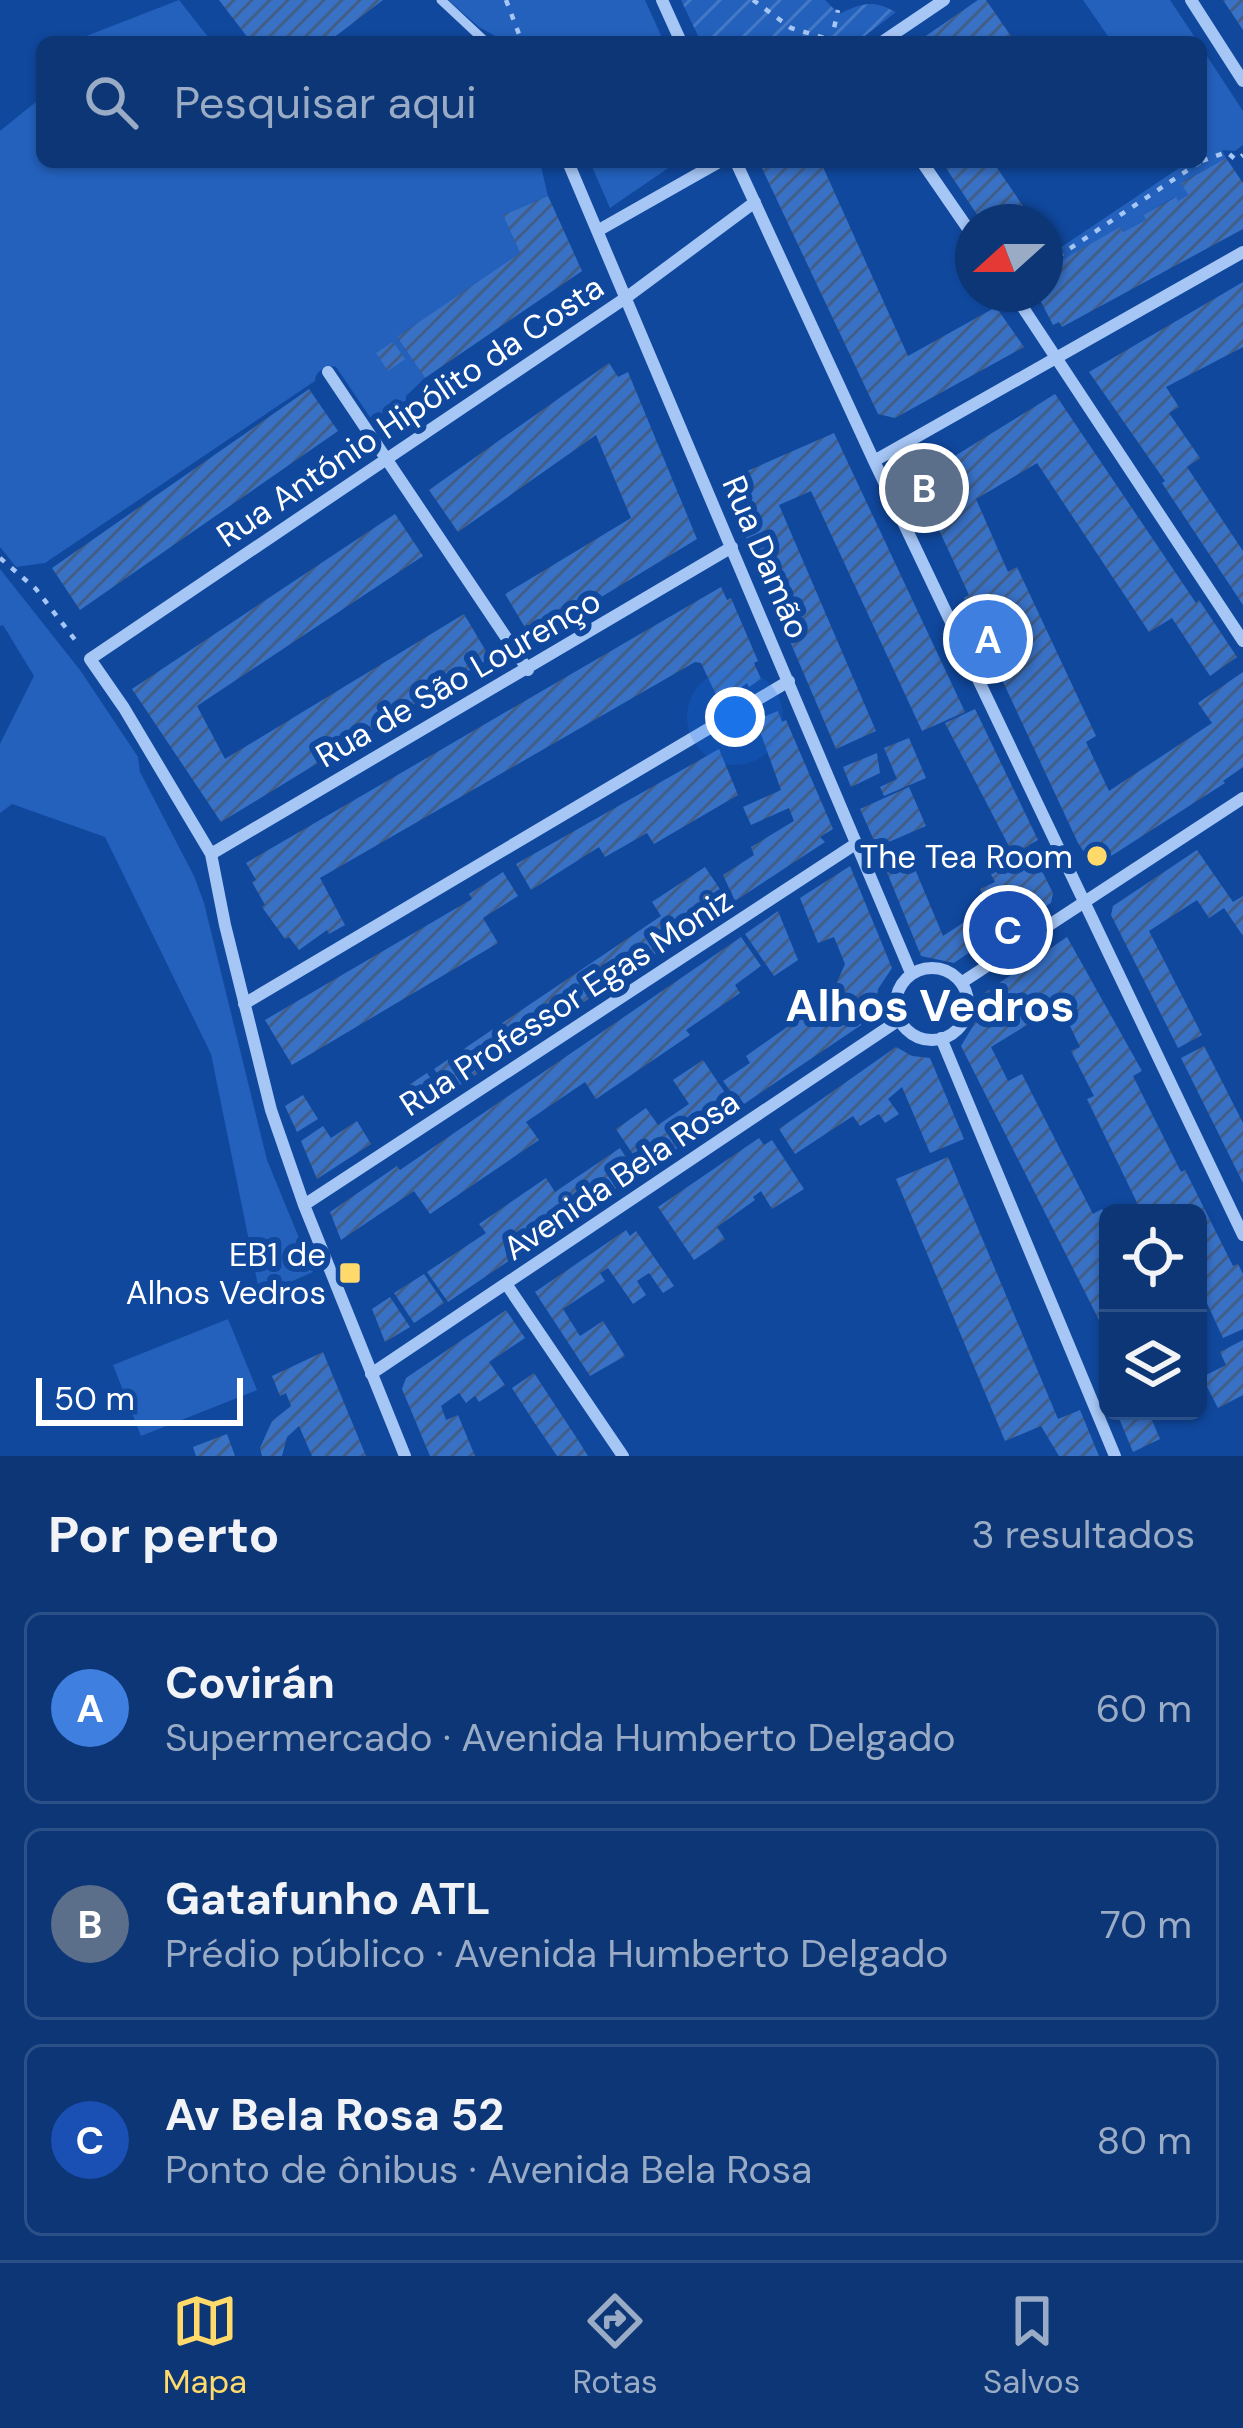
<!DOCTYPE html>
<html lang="pt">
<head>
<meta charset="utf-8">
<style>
  :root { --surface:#0c3676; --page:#1a417e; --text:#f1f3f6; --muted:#9aabc5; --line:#2c5088; --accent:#ffda6a }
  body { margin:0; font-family:"DM Sans",sans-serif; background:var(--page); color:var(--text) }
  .controls { position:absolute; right:36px; bottom:36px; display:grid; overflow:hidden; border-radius:18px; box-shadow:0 3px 9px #0004 }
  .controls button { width:108px; height:108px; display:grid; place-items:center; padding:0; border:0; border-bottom:3px solid var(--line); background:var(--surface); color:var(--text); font:60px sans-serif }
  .compass { position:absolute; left:955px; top:204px; width:108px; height:108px; border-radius:50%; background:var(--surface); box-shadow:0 3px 9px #0004; rotate:249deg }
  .scale { position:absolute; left:36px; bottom:30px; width:207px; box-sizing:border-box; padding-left:12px; border:6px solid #fff; border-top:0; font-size:33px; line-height:42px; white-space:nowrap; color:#fff; -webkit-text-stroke:9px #10489e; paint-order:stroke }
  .you { position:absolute; left:735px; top:717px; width:42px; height:42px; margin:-30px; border:9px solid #fff; border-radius:50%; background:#1a73e8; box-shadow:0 0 0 18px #1a73e833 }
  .badge { display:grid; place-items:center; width:78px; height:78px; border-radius:50%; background:var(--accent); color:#fff; font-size:39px; font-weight:700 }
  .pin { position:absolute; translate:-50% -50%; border:6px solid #fff; box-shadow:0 3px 12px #0006 }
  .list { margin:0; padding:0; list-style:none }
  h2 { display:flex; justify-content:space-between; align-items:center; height:156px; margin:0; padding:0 48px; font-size:51px }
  h2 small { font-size:39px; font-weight:400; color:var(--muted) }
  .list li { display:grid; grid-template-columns:78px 1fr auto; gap:36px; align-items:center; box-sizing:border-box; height:192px; margin:0 24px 24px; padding:0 24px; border:3px solid var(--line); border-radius:18px }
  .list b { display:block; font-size:45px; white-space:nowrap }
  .list p { margin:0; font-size:39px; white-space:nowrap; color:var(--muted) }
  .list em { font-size:39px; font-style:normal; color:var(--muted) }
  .icon { flex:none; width:66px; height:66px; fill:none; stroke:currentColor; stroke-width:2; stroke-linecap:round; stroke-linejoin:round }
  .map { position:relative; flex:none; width:1243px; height:1456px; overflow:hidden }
  .search { position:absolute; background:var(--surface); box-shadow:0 3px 9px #0004; left:36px; right:36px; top:36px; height:132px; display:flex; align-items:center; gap:30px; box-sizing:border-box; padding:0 42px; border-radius:18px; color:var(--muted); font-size:45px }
  .sheet { height:804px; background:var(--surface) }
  nav { display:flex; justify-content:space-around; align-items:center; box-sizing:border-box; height:168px; border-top:3px solid var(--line); background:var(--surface); font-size:33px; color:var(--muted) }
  nav a { display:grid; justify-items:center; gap:6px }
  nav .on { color:var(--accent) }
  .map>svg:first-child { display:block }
  .grass { fill:#2361bc }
  .garden { fill:url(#garden-furrows) }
  .building { fill:url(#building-hatch) }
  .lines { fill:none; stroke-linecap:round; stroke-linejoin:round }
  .path { stroke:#a6c6f5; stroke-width:4.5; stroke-dasharray:6 9; stroke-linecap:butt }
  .service { stroke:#a6c6f5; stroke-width:9 }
  .minor { stroke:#a6c6f5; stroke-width:12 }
  .poi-dot { fill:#ffda6a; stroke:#10489e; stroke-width:4.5 }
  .labels { text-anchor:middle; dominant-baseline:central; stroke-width:12; stroke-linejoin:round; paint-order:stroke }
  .street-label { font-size:33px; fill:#fff; stroke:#10489e }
  .poi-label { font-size:33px; fill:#fff; stroke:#10489e; text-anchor:end }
  .district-label { font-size:45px; font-weight:bold; fill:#fff; stroke:#10489e }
</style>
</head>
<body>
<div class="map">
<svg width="1243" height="1456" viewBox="0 0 1243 1456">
  <defs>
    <pattern id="garden-furrows" width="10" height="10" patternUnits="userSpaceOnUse" patternTransform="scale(3)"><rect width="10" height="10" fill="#2361bc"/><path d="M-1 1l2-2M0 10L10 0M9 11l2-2" fill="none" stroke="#4479c6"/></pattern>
    <pattern id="building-hatch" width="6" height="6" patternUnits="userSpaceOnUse" patternTransform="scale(3)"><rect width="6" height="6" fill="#3971c5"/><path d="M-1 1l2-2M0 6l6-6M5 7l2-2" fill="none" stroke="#425e88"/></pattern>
  </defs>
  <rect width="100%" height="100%" fill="#10489e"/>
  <path class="grass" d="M179 0 212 42H71Z
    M448 0H645L664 42H506L479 27Z
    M1083 0H1170L1198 42H1112Z
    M1201 47 1243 111V145L1235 151 1222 150 1226 158 1182 182 1188 195 1178 201 1175 197 1143 215 1146 220 1123 232 1119 228 1055 265 1057 270 1045 277V258L1188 162H1201Z
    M42 97V162H540L548 196 503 215 520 253 397 337 425 378 406 396V406L391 417 372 420 336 367C327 365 315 371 315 381L45 563 16 567 0 547V131Z
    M590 162H677L610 208Z
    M0 569 80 670 138 757 140 772 194 876 204 903 267 1160 313 1272 260 1295 211 1054 105 837 12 804 0 813V744L34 676 3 625 0 626Z
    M228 1319 257 1390 141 1436 113 1365Z"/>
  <path class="garden" d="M681 0H825L839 14C864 2 873 0 896 12L857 42H701Z"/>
  <path class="building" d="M219 0H383L328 42H251Z
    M978 0H986L1015 42H917Z
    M1223 0H1243V30Z
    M1226 158 1243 183V229L1062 327 1059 322 1053 325 1037 294H1045V277L1057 270 1054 265 1120 227 1123 232 1146 220 1143 215 1176 197 1178 201 1188 195 1181 183Z
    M759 162H831L823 167 908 356 996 307 1024 347 895 418 878 414Z
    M942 162H993L1034 222H982Z
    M548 196 582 271 425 378 397 337 520 253 503 215Z
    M1243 282V347L1166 387 1179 407 1169 413 1200 458 1187 467 1243 551V605L1162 483 1165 481 1089 372Z
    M393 342 405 359 388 371 376 353Z
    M609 363 618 377 628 372 697 539 532 639 505 594 631 518 596 435 458 532 429 490Z
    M309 389 338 431 80 610 52 568Z
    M1055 394 1196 603 1199 600 1237 657 1210 676 1172 618 1149 632 1037 463 976 499 1008 572 1017 567 1096 736 1086 742 1109 791 1212 723 1198 703 1243 672V767L1223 781 1225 783 1094 867 1078 843 964 598 969 595 916 480Z
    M834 433 965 712 922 731 811 491 779 505 876 731 836 749 722 482Z
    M395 514 423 556 197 706 225 759 464 614 490 658 221 822 132 689Z
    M721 587 727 600 731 598 758 661 754 663 761 679 749 687 747 683 720 703 701 663 695 662 320 878 345 925 329 934 327 930 299 950 289 937 285 939 262 907 265 905 252 882 256 880 246 863Z
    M975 709 1038 840 1029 845 1053 893 1051 903 1001 932 980 889 995 882 987 866 1013 854 945 723Z
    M778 711 782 722 786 720 833 829 820 837 825 842 735 901 723 875 754 855 751 847 794 821 789 808 751 825 743 807 781 790 756 720Z
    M909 738 926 778 884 796 880 787 897 779 884 748Z
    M719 749 738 795 654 844 647 833 605 857 599 847 531 890 516 864Z
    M877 753 880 773 851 787 843 767Z
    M909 787 926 826 877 847 860 809Z
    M907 850 943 936 983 910 995 935 954 963 921 956 882 860Z
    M1197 850 1233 902 1243 896V936L1224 908 1209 918 1197 900 1149 931 1202 1035 1178 1048 1111 915 1113 906Z
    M850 866 892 968 878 989 876 1015 741 1106 723 1081 750 1063 746 1056 831 996 845 964 834 937 818 943 800 898Z
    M705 867 730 904 450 1092 434 1069 661 916 652 902Z
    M503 872 518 896 483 918 498 943 292 1065 265 1020 472 899 469 894Z
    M778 911 798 960 774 976 745 934Z
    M741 937 761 966 735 985 740 993 686 1030 690 1035 596 1099 585 1082 526 1122 539 1140 430 1214 414 1191 341 1240 330 1212 397 1166 400 1170Z
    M1067 937 1142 1071 1133 1076 1181 1172 1185 1170 1233 1266 1238 1264 1243 1274V1329L1223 1338 1198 1284V1213H1142L1087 1099 1094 1096 1071 1051 1080 1047 1060 1005 991 1047 1008 1081 1022 1074 1093 1214 1102 1209 1108 1222V1326L1103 1328 961 1046 976 1021 977 998Z
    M1204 1046 1243 1123V1183L1181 1058Z
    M896 1047 912 1056 930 1058 964 1139 930 1153 902 1087 888 1099 899 1114 885 1123 879 1114 860 1126 853 1116 795 1154 779 1129Z
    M703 1060 736 1109 644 1171 616 1129 646 1108 658 1125 689 1104 673 1080Z
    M427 1073 443 1097 413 1117 398 1092Z
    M303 1095 318 1119 297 1132 285 1106Z
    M357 1121 371 1144 317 1179 301 1141 323 1126 331 1138Z
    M759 1138 764 1145 772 1140 804 1189 772 1209 761 1191 753 1197 755 1200 717 1227 725 1239 694 1260 658 1207Z
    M620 1148 637 1174 448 1302 427 1272 486 1233 479 1224 546 1178 555 1192Z
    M948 1157 1058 1419 1080 1410 1099 1456H1059L1041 1426 1005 1441 896 1179Z
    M626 1230 630 1236 636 1231 674 1286 663 1293 649 1273 637 1281 646 1295 633 1304 608 1268 600 1273 605 1281 563 1309 580 1336 603 1321 625 1356 590 1376 535 1292Z
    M424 1274 444 1303 414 1323 394 1293Z
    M390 1297 410 1327 385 1342 372 1309Z
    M506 1310 525 1338 489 1362 505 1385 479 1402 475 1396 466 1403 459 1393 441 1406 446 1420 458 1415 475 1456H430L402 1389 406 1378Z
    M1243 1340V1395L1218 1408 1202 1377 1226 1365 1220 1352Z
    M323 1352 366 1456H312L299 1426 287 1437 282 1456H262L260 1448 272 1421 291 1406 286 1393 280 1396 272 1376Z
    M534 1373 578 1440 588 1456H557L534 1422 512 1388Z
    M1116 1411H1148L1160 1439 1133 1452Z
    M227 1434 235 1456H196L193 1447Z"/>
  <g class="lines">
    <path class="path" d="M506 0 522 42
      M753 0 791 28 831 40
      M831 42 838 10
      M1202 161 1227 152 1236 160 1243 155
      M1045 265 1200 162
      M0 558 36 589 79 645"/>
    <path class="service" d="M441 0 486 42"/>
    <path class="minor" d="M662 0 681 42
      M1191 0 1243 81
      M882 42 944 0
      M568 162 911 973
      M736 162 874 461 1243 1235
      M922 162 973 236
      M599 230 719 162
      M1014 294 1243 641
      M328 372 528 670
      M874 461 1243 252
      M211 854 732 547
      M896 1004a36 36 0 1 1 72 0a36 36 0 1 1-72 0Z
      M961 983 1243 798
      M244 1004 789 681
      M941 1038 1115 1456
      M304 1205 857 843
      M507 1285 623 1456
      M371 1374 899 1020
      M405 1456 304 1205 271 1110 225 925 211 854 124 708 90 659 627 297 755 202"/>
  </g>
  <g class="poi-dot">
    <circle cx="1097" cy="856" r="12"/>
    <rect x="338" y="1261" width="24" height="24" rx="6"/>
  </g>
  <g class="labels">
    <g class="street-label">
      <text transform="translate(410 411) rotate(-34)">Rua António Hipólito da Costa</text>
      <text transform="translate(766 557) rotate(67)">Rua Damão</text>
      <text transform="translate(458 678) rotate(-30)">Rua de São Lourenço</text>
      <text transform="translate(566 1002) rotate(-33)">Rua Professor Egas Moniz</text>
      <text transform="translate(621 1175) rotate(-34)">Avenida Bela Rosa</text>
    </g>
    <g class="poi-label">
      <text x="1073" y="856">The Tea Room</text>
      <text x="326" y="1254">EB1 de<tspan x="326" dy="38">Alhos Vedros</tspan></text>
    </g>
    <g class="district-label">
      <text x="930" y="1005">Alhos Vedros</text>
    </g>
  </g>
</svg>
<div class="controls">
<button><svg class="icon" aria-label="locate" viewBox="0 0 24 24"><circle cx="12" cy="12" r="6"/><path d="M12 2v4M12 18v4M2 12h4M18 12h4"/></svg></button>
<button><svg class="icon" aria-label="layers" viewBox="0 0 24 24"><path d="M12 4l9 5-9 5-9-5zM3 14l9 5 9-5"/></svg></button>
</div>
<svg class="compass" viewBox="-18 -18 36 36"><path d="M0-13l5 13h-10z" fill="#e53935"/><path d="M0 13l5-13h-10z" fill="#9aabc5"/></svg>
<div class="scale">50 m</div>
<div class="you"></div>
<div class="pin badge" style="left:988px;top:639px;background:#3f7fe0">A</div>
<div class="pin badge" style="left:924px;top:488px;background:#5c6f8a">B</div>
<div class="pin badge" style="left:1008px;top:930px;background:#1a4fb4">C</div>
<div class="search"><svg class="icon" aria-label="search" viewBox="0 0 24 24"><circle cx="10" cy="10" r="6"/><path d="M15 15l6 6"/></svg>Pesquisar aqui</div>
</div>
<section class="sheet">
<h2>Por perto<small>3 resultados</small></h2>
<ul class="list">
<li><span class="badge" style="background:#3f7fe0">A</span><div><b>Covirán</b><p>Supermercado · Avenida Humberto Delgado</p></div><em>60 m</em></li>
<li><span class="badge" style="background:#5c6f8a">B</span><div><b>Gatafunho ATL</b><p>Prédio público · Avenida Humberto Delgado</p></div><em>70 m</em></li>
<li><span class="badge" style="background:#1a4fb4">C</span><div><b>Av Bela Rosa 52</b><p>Ponto de ônibus · Avenida Bela Rosa</p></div><em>80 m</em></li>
</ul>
</section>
<nav>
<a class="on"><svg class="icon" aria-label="map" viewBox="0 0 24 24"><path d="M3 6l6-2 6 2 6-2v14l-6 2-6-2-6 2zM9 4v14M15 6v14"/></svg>Mapa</a>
<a><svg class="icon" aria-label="directions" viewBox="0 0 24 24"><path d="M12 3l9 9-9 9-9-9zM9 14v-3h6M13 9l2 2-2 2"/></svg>Rotas</a>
<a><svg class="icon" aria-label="saved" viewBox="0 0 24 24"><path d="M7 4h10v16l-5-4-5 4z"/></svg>Salvos</a>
</nav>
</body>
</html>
